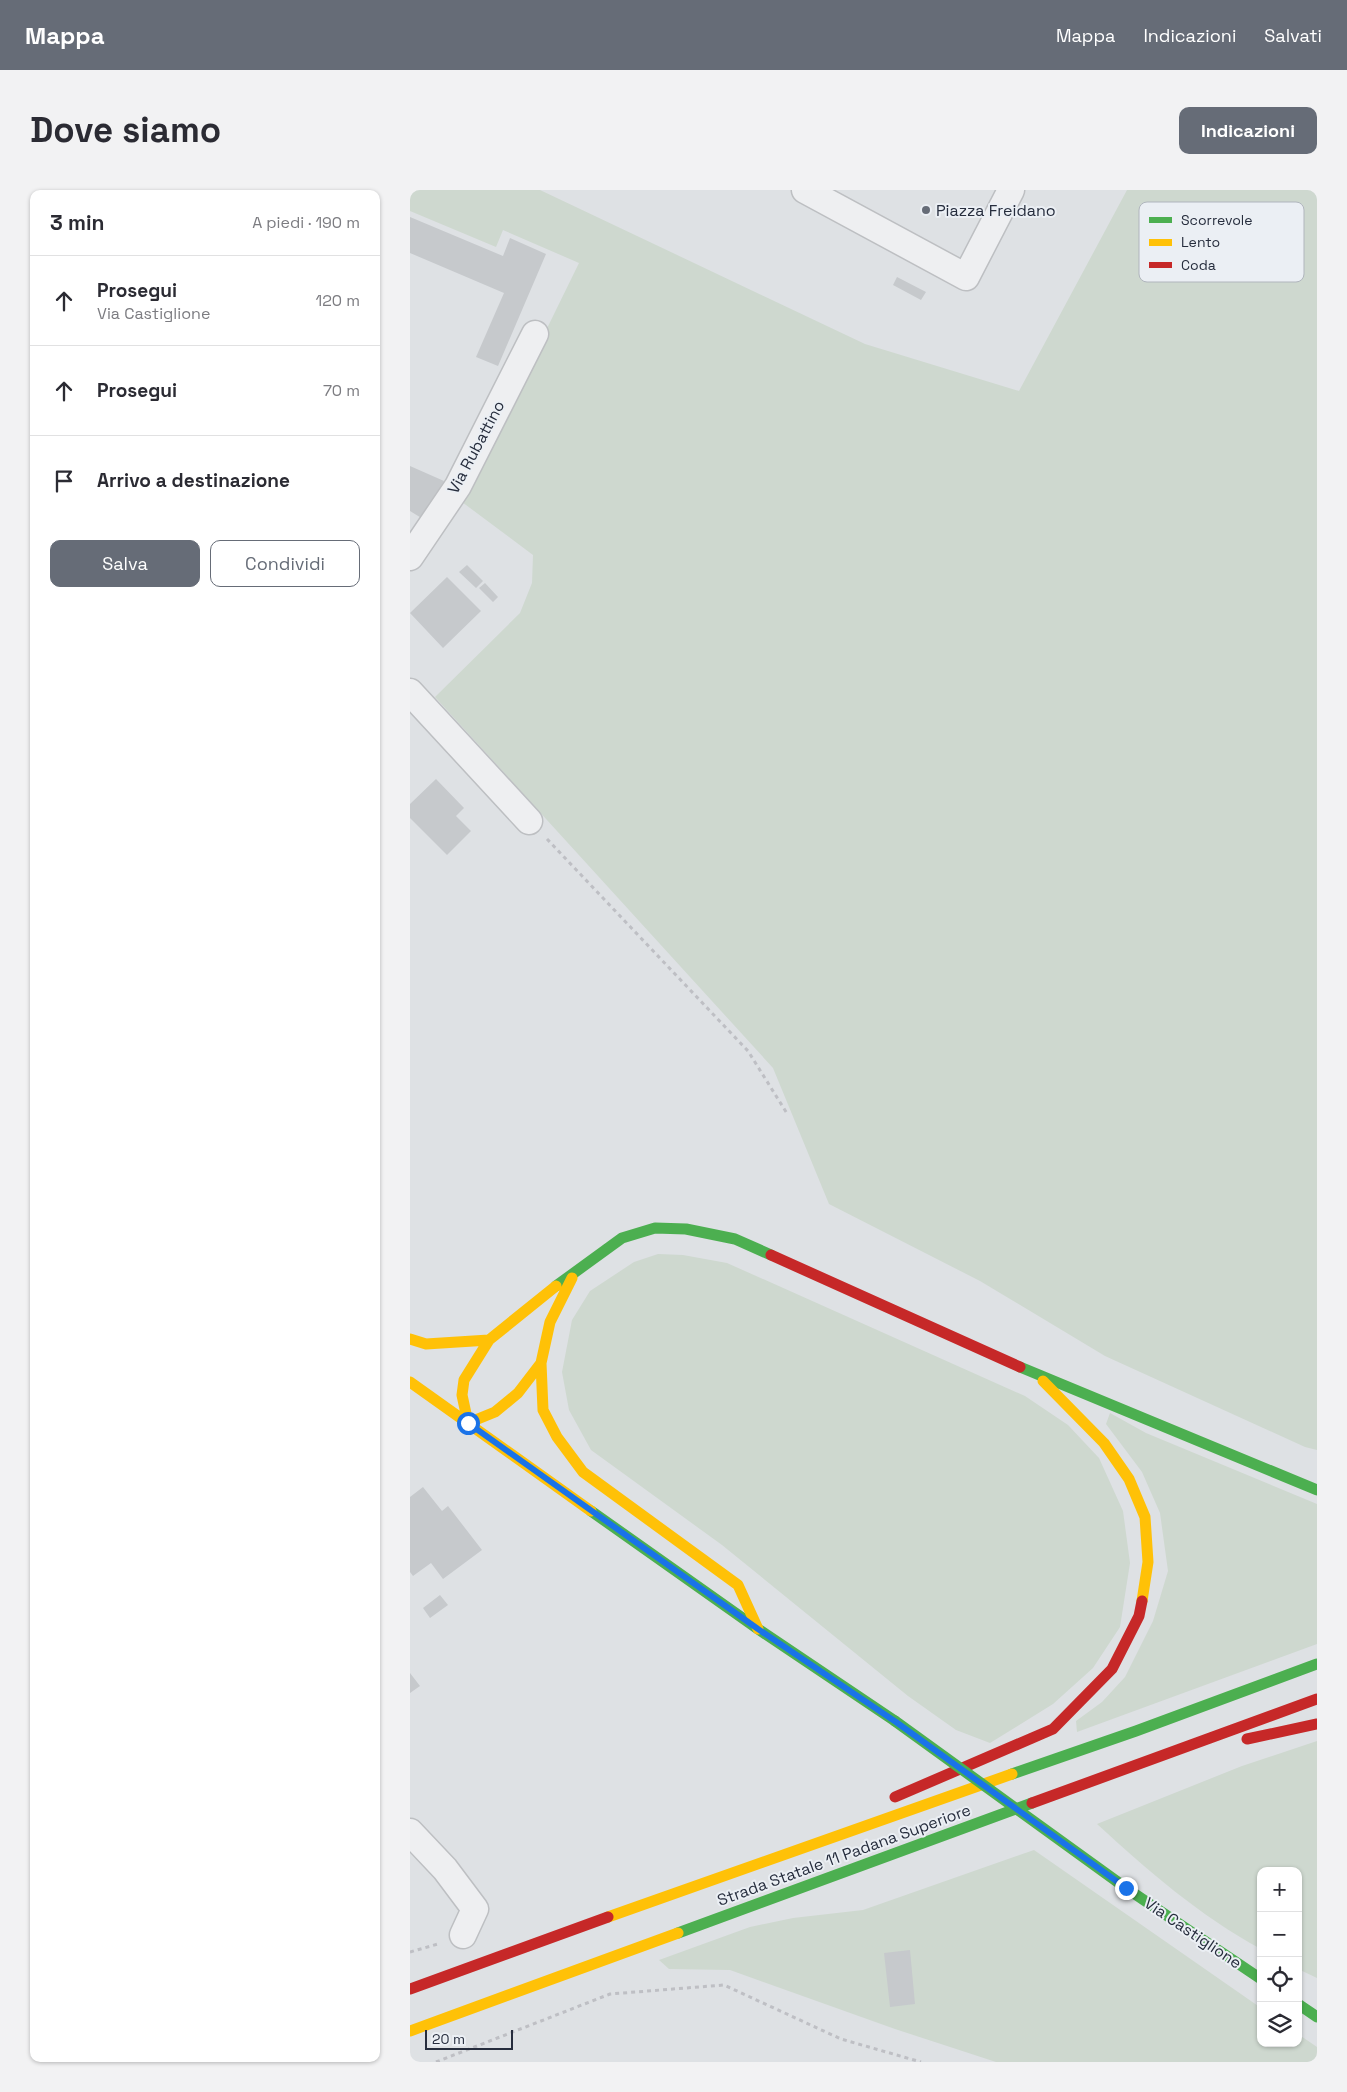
<!DOCTYPE html>
<html lang="it">
<head>
<meta charset="utf-8">
<style>
  :root { --surface:#fff; --page:#f2f2f3; --text:#2b2b33; --muted:#7c7c81; --line:#e1e1e2; --accent:#666c77 }
  body { margin:0; font-family:"Space Grotesk",sans-serif; background:var(--page); color:var(--text) }
  .controls { position:absolute; right:15px; bottom:15px; display:grid; overflow:hidden; border-radius:10px; box-shadow:0 1px 4px #0004 }
  .controls button { width:45px; height:45px; display:grid; place-items:center; padding:0; border:0; border-bottom:1px solid var(--line); background:var(--surface); color:var(--text); font:25px sans-serif }
  .scale { position:absolute; left:15px; bottom:12px; width:88px; box-sizing:border-box; padding-left:5px; border:2px solid #262d3d; border-top:0; font-size:14px; line-height:18px; white-space:nowrap; color:#262d3d; -webkit-text-stroke:4px #ebeff4; paint-order:stroke }
  .stop { position:absolute; width:15px; height:15px; margin:-11px; border:4px solid #1a73e8; border-radius:50%; background:#fff }
  .stop.end { background:#1a73e8; border-color:#fff; box-shadow:0 1px 5px #0008 }
  .list { margin:0; padding:0; list-style:none }
  h2 { display:flex; justify-content:space-between; align-items:center; height:65px; margin:0; padding:0 20px; font-size:21px }
  h2 small { font-size:16px; font-weight:400; color:var(--muted) }
  .list li { display:grid; grid-template-columns:32px 1fr auto; gap:15px; align-items:center; box-sizing:border-box; height:90px; padding:0 20px; border-top:1px solid var(--line) }
  .list b { display:block; font-size:19px; white-space:nowrap }
  .list p { margin:0; font-size:16px; white-space:nowrap; color:var(--muted) }
  .list em { font-size:16px; font-style:normal; color:var(--muted) }
  .actions { display:flex; gap:10px; padding:15px 20px }
  .actions a { flex:1; padding:11px 0; border:1px solid var(--accent); border-radius:10px; text-align:center; font-size:18px; color:var(--accent) }
  .actions .main { background:var(--accent); color:#fff }
  .icon { flex:none; width:28px; height:28px; fill:none; stroke:currentColor; stroke-width:2; stroke-linecap:round; stroke-linejoin:round }
  .map { position:relative; flex:none; width:907px; height:1872px; overflow:hidden; border-radius:10px }
  header { display:flex; align-items:center; gap:30px; box-sizing:border-box; height:70px; padding:0 25px; background:var(--accent); color:#fff }
  header strong { font-size:24px }
  nav { display:flex; gap:28px; margin-inline-start:auto; font-size:18px }
  .intro { display:flex; align-items:center; justify-content:space-between; box-sizing:border-box; height:120px; padding:0 30px }
  h1 { margin:0; font-size:35px }
  .button { padding:12px 22px; border-radius:10px; background:var(--accent); color:#fff; font-size:18px; font-weight:700 }
  main { display:flex; gap:30px; padding:0 30px }
  aside { flex:1; background:var(--surface); border-radius:10px; box-shadow:0 1px 4px #0004 }
  .map>svg:first-child { display:block }
  .green { fill:#ced8cf }
  .building { fill:#c6c9cc }
  .lines { fill:none; stroke-linecap:round; stroke-linejoin:round }
  .street-casing { stroke:#bdbfc2; stroke-width:29 }
  .path { stroke:#bebfc4; stroke-width:3; stroke-dasharray:4 4; stroke-linecap:butt }
  .street { stroke:#eeeff1; stroke-width:26 }
  .fast { stroke:#4caf50; stroke-width:11 }
  .slow { stroke:#ffc107; stroke-width:11 }
  .jam { stroke:#c62828; stroke-width:11 }
  .fast-bridge { stroke:#4caf50; stroke-width:11 }
  .route { stroke:#1a73e8; stroke-width:6 }
  .poi-dot { fill:#666c77; stroke:#ebeff4; stroke-width:2 }
  .labels { text-anchor:middle; dominant-baseline:central; stroke-width:4; stroke-linejoin:round; paint-order:stroke }
  .poi-label { font-size:16px; fill:#262d3d; stroke:#ebeff4; text-anchor:start }
  .street-label { font-size:16px; fill:#262d3d; stroke:#ebeff4 }
  .key { fill:#ebeff4; stroke:#b0b5bd; stroke-width:1 }
  .key-label { font-size:14px; fill:#262d3d }
</style>
</head>
<body>
<header>
<strong>Mappa</strong>
<nav><a>Mappa</a><a>Indicazioni</a><a>Salvati</a></nav>
</header>
<div class="intro"><h1>Dove siamo</h1><a class="button">Indicazioni</a></div>
<main>
<aside>
<h2>3 min<small>A piedi · 190 m</small></h2>
<ul class="list">
<li><svg class="icon" aria-label="ahead" viewBox="0 0 24 24"><path d="M12 20V5M6 11l6-6 6 6"/></svg><div><b>Prosegui</b><p>Via Castiglione</p></div><em>120 m</em></li>
<li><svg class="icon" aria-label="ahead" viewBox="0 0 24 24"><path d="M12 20V5M6 11l6-6 6 6"/></svg><div><b>Prosegui</b></div><em>70 m</em></li>
<li><svg class="icon" aria-label="arrive" viewBox="0 0 24 24"><path d="M6 21V4h12l-3 4 3 4H6"/></svg><div><b>Arrivo a destinazione</b></div></li>
</ul>
<div class="actions"><a class="main">Salva</a><a>Condividi</a></div>
</aside>
<div class="map">
<svg width="907" height="1872" viewBox="0 0 907 1872">
  <rect width="100%" height="100%" fill="#dee1e4"/>
  <path class="green" d="M0 0H130L455 154 609 201 717 0H907V1260L895 1257 695 1166 570 1091 419 1014 363 878 25 507 110 423 122 393 123 365 52 312 169 73 93 40 86 57 0 21Z
    M248 1064 273 1065 317 1073 615 1206 658 1235 689 1268 713 1321 720 1373 710 1437 683 1478 643 1514 580 1553 546 1540 498 1506 312 1355 181 1260 159 1220 152 1182 162 1130 180 1101 224 1072Z
    M700 1223 736 1243 907 1314V1454L667 1542 666 1531 692 1512 715 1487 743 1431 758 1381 750 1323 732 1282 696 1234Z
    M907 1551V1788L888 1779V1681H851V1759C790 1726 737 1680 687 1634L832 1576Z
    M624 1660 851 1818V1853H888V1844L907 1857V1872H586L485 1839 320 1780 259 1779 249 1770 340 1737 383 1728 453 1720Z"/>
  <path class="building" d="M0 27 93 66 100 48 136 64 88 176 66 167 94 103 0 63Z
    M487 87 516 102 511 110 483 95Z
    M0 276 34 291 13 329 0 321Z
    M57 375 73 391 66 398 49 382Z
    M37 387 71 421 33 458 0 423Z
    M75 393 88 407 83 412 69 398Z
    M26 589 54 618 46 626 61 641 37 665 0 628V614Z
    M13 1297 32 1321 38 1316 72 1360 33 1389 21 1373 3 1386 0 1382V1307Z
    M30 1405 38 1415 20 1428 13 1418Z
    M0 1483 10 1496 0 1503Z
    M500 1760 505 1814 480 1817 474 1763Z"/>
  <g class="lines">
    <defs>
      <path id="street" d="M395 0 556 87 601 0
        M0 367 48 296 125 144
        M0 502 119 631
        M0 1642 35 1679 65 1719 53 1745"/>
    </defs>
    <use href="#street" class="street-casing"/>
    <path class="path" d="M137 649 338 861 378 925
      M0 1762 28 1754
      M26 1872 200 1804 314 1795 431 1849 511 1872"/>
    <use href="#street" class="street"/>
    <path class="fast" d="M146 1096 212 1048 245 1038 276 1039 325 1049 361 1065
      M610 1177 907 1300
      M181 1321 348 1439 485 1531
      M602 1584 726 1541 907 1474
      M716 1698 851 1789
      M268 1743 622 1613
      M888 1814 907 1827"/>
    <path class="slow" d="M162 1088 140 1132 131 1173 133 1220 147 1247 173 1282 328 1395 348 1439
      M0 1149 16 1154 79 1150
      M131 1173 108 1203 85 1222 58 1233 52 1205 54 1190 79 1150 146 1096
      M633 1191 694 1253 719 1289 735 1327 738 1372 732 1411
      M0 1192 181 1321
      M198 1727 602 1584
      M0 1841 268 1743"/>
    <path class="jam" d="M361 1065 610 1177
      M837 1549 907 1534
      M485 1607 643 1539 702 1479 729 1426 732 1411
      M622 1613 907 1509
      M0 1799 198 1727"/>
    <path class="fast-bridge" d="M485 1531 716 1698"/>
  </g>
  <g class="lines">
    <path class="route" d="M58 1233 348 1439 486 1532 716 1698"/>
  </g>
  <circle class="poi-dot" cx="516" cy="20" r="5"/>
  <g class="labels">
    <g class="poi-label">
      <text x="526" y="20">Piazza Freidano</text>
    </g>
    <g class="street-label">
      <text transform="translate(66 257) rotate(-62)">Via Rubattino</text>
      <text transform="translate(434 1665) rotate(-20)">Strada Statale 11 Padana Superiore</text>
      <text transform="translate(783 1743) rotate(34)">Via Castiglione</text>
    </g>
  </g>
  <rect x="729" y="12" width="165" height="80" rx="8" class="key"/>
  <rect x="739" y="27" width="23" height="6" fill="#4caf50"/>
  <rect x="739" y="49" width="23" height="7" fill="#ffc107"/>
  <rect x="739" y="72" width="23" height="6" fill="#c62828"/>
  <g class="key-label">
    <text x="771" y="35">Scorrevole</text>
    <text x="771" y="57">Lento</text>
    <text x="771" y="80">Coda</text>
  </g>
</svg>
<div class="controls">
<button>+</button>
<button>−</button>
<button><svg class="icon" aria-label="locate" viewBox="0 0 24 24"><circle cx="12" cy="12" r="6"/><path d="M12 2v4M12 18v4M2 12h4M18 12h4"/></svg></button>
<button><svg class="icon" aria-label="layers" viewBox="0 0 24 24"><path d="M12 4l9 5-9 5-9-5zM3 14l9 5 9-5"/></svg></button>
</div>
<div class="scale">20 m</div>
<div class="stop" style="left:58px;top:1233px"></div>
<div class="stop end" style="left:716px;top:1698px"></div>
</div>
</main>
</body>
</html>
